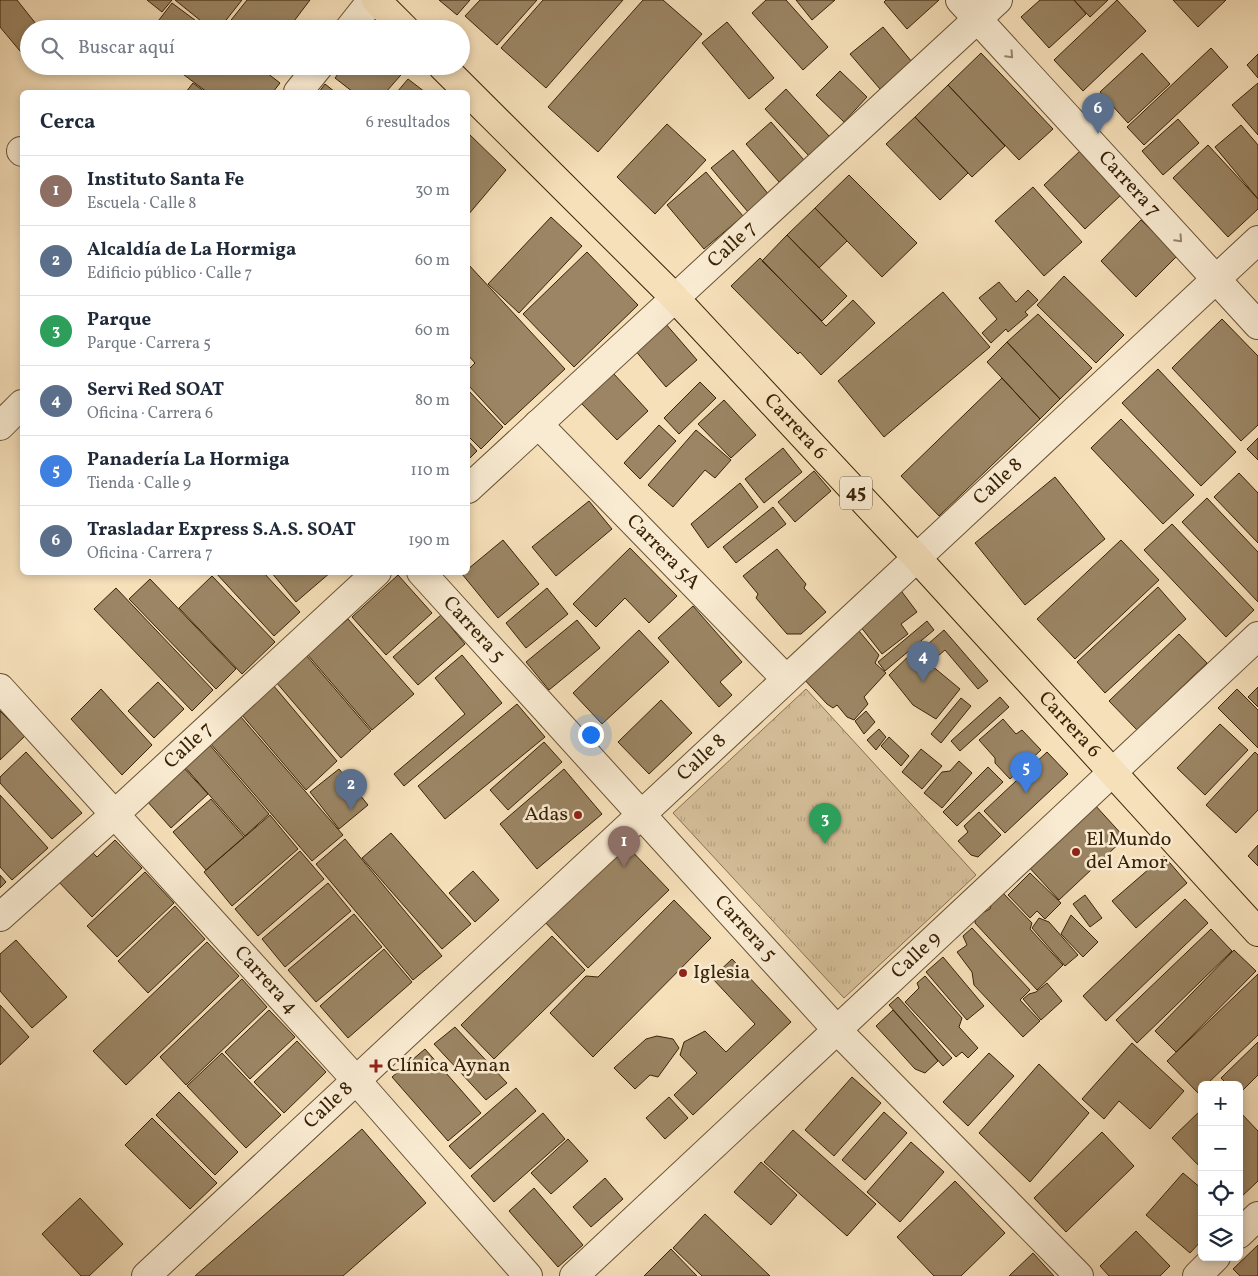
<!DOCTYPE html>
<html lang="es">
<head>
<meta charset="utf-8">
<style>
  :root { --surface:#fff; --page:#f6f6f7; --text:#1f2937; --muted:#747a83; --line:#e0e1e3; --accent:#8f2418 }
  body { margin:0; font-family:Vollkorn,serif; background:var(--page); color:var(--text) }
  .controls { position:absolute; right:15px; bottom:15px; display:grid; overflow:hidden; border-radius:8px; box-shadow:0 2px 8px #0003 }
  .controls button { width:45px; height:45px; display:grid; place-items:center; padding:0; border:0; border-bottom:1px solid var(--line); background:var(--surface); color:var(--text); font:25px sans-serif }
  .you { position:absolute; left:590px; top:734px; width:18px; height:18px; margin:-12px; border:4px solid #fff; border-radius:50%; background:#1a73e8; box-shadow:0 0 0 8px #1a73e833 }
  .badge { display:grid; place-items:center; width:32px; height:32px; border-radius:50%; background:var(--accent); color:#fff; font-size:16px; font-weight:700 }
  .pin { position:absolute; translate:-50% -41px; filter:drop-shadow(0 1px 2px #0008) }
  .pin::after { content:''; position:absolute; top:26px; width:18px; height:15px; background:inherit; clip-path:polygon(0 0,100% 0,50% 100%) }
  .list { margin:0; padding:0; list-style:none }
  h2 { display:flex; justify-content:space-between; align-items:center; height:65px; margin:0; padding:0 20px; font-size:21px }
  h2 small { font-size:16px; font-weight:400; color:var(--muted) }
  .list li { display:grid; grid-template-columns:32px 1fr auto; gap:15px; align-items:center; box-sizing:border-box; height:70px; padding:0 20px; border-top:1px solid var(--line) }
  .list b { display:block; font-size:19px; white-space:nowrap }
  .list p { margin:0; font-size:16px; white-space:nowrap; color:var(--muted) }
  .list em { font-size:16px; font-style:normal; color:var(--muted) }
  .icon { flex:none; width:28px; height:28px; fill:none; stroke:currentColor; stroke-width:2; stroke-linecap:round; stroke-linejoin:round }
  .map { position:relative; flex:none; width:1258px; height:1276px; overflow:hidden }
  .search { position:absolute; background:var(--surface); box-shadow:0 2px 8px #0003; left:20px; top:20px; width:450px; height:55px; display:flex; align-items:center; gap:12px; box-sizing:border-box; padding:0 18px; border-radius:28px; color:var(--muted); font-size:19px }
  .panel { position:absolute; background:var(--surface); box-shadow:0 2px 8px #0003; left:20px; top:90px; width:450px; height:485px; border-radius:8px }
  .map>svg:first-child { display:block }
  .grass { fill:url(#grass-tufts); stroke:#887150 }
  .building { fill:#9b8564; stroke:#392206 }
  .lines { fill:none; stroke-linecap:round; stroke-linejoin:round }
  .minor-casing { stroke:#685233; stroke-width:30 }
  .major-casing { stroke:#392206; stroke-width:30 }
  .minor { stroke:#f9ebd2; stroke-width:28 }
  .major { stroke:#f6e0ba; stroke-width:28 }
  .oneway { stroke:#99866c }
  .poi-dot { fill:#8f2418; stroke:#f9ebd2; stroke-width:2 }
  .labels { text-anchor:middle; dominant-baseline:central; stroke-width:5; stroke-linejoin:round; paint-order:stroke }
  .shield { fill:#f9ebd2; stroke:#735e43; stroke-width:1 }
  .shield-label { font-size:19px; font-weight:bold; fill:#392206 }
  .street-label { font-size:20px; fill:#392206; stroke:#f9ebd2 }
  .poi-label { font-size:20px; fill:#392206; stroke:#f9ebd2; text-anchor:start }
</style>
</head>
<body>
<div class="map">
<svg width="1258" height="1276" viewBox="0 0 1258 1276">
  <defs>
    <pattern id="grass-tufts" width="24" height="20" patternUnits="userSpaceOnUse" patternTransform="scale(1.25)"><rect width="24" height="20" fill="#d6c09b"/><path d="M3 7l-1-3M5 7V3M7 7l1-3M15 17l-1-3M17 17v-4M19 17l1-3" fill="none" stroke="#b8a584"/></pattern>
  </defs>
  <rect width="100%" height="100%" fill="#f6e0ba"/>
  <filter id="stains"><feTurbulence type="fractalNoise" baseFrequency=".004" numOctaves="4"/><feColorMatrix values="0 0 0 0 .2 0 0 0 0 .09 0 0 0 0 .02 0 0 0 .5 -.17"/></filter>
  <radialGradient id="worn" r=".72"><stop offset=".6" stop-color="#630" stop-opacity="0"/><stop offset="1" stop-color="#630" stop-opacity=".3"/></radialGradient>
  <path class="grass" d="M806 689 976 875 844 998 673 813Z"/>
  <path class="building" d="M0 0H17L40 29H29V54L25 57 0 27Z
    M147 0H172L162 12Z
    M175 0H242L219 29H211Z
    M247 0H310L288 29H224Z
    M439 0H470L457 15Z
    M480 0H537L497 45 465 16Z
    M543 0H623L546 88 501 48Z
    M643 0H663L702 34 598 152 548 107Z
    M766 0H786L828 47 803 70 752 13Z
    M796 0H835L812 20Z
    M886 0H939L907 29 884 2Z
    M1040 0H1074L1086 14 1049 48 1021 17Z
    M1074 0H1108L1090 17Z
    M1117 0 1146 31 1083 91 1054 60Z
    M1173 0H1226L1198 27Z
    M172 3 207 29H152Z
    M727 22 774 78 749 99 702 43Z
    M883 27 912 62 880 89 850 54Z
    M1211 48 1228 67 1144 145 1127 127Z
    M981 53 1053 129 1019 160 948 85Z
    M1142 53 1170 84 1128 123 1100 92Z
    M1258 54V78L1247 65Z
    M172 66H258L280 83 273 92H207Z
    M344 66H405L407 68 386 92H353L335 78Z
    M840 71 867 97 844 122 816 95Z
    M408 79 425 92H397Z
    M193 83 205 92H186Z
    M1258 83V135L1232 105Z
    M325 84 335 92H319Z
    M948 85 1005 146 972 177 915 117Z
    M786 89 829 136 809 156 765 109Z
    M915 117 968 173 940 200 886 144Z
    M1178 119 1199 143 1163 175 1142 151Z
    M771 122 804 160 779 182 746 144Z
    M667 124 706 160 655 214 617 177Z
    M1241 125 1258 145V199L1215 147Z
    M468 133 506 170 468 215Z
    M1208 145 1258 199V209L1228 237 1173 178Z
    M733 150 769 195 748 212 711 168Z
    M1080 151 1121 195 1085 229 1044 185Z
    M706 172 743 216 704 249 667 205Z
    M849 175 917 243 882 277 815 208Z
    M1033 187 1082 242 1044 276 995 221Z
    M815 208 847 241 819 268 787 235Z
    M551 217 582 246 519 313 488 284Z
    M1141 220 1177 256 1136 297 1101 261Z
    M787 235 847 296 822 321 762 261Z
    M587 252 638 305 574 367 523 314Z
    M760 258 826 326 853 300 875 323 821 375 800 352 798 354 731 286Z
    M468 264 565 369 505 425 468 385V370L475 363 468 355Z
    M1064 276 1124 335 1096 363 1037 305Z
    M999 282 1016 302 1028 290 1038 300 1025 312 1028 315 1008 332 1006 329 991 343 982 333 997 319 979 298Z
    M943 292 990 347 884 437 838 381Z
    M1038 314 1092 368 1060 399 1007 342Z
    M1222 319 1258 356V425L1241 441 1172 368Z
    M665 323 697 360 666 387 634 349Z
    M1007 342 1060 399 1040 419 987 362Z
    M1158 369 1236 452 1201 486 1122 403Z
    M613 373 648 411 617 440 581 403Z
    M1002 378 1040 419 939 516 901 476Z
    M700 382 716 398 679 434 664 418Z
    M468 390 503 427 481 449 468 436Z
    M724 400 756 435 731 458 698 424Z
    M1121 419 1194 495 1163 524 1091 448Z
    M659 425 676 441 640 479 624 463Z
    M696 430 731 460 715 478 705 470 673 507 648 485Z
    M1258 438V460L1247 449Z
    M468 441 477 451 468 460Z
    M783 448 802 472 764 503 745 479Z
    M814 471 831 491 795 522 778 502Z
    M1239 473 1258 493V543L1214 497Z
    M1055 477 1105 539 1025 605 975 543Z
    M740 483 758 507 708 548 691 524Z
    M1207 498 1258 552V602L1182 522Z
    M589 501 612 529 556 576 532 547Z
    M773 507 786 524 736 563 723 547Z
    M1172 524 1254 610 1226 637 1144 550Z
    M503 540 539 584 498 618 462 574 468 572V569Z
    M1121 540 1159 580 1075 659 1037 619Z
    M630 548 677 596 649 623 625 598 596 627 573 604Z
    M777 549 806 584 804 588 826 612 801 634H787L756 598 758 594 743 576Z
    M215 572H263L300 612 274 636Z
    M271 572H331L296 602Z
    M398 575 432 613 386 655 352 617Z
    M212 576 275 642 242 674 179 608Z
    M150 579 236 669 216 689 129 599Z
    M896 584 917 612 901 624 908 634 882 654 853 617Z
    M1158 587 1186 619 1105 693 1077 662Z
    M116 588 213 690 192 711 94 609Z
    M547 588 568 614 526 648 506 623Z
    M693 606 742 662 720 682 732 695 719 707 658 638Z
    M441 615 465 644 418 685 393 657Z
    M348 619 414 694 372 730 307 654Z
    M577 620 600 648 549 690 526 662Z
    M927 621 934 630 885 671 878 662Z
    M854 625 879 655 875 663 886 673 864 697 868 704 854 720 847 717 837 705 833 708 827 704 801 676Z
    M639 630 669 662 602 724 573 693Z
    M944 630 988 681 978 689 945 650 938 656 928 644Z
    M1179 634 1207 663 1137 730 1109 701Z
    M914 651 960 689 936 719 913 705 889 675Z
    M306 655 371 731 341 758 276 682Z
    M462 655 502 703 404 786 394 774 465 714 435 678Z
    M158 682 184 709 154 738 128 711Z
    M273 685 337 761 306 790 242 715Z
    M1258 687V707L1248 697Z
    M101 689 152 745 122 775 71 719Z
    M1237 689 1258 710V748L1218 708Z
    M1000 697 1009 707 960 751 951 741Z
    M961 698 971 706 941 743 931 734Z
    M661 700 692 733 649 774 618 742Z
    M517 704 545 737 445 819 418 786Z
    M0 711 25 736 0 760Z
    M866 711 875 722 864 734 855 721Z
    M241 717 343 835 312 861 210 743Z
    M1003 719 1016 734 1022 730 1041 750 1010 779 995 763V758L979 740Z
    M1220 724 1248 750 1205 795 1177 768Z
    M879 729 886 737 876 750 867 740Z
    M889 737 909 756 901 766 881 746Z
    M544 742 562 762 508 810 490 790Z
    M209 744 269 814 245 836 184 766Z
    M921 749 942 766 922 789 902 772Z
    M26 752 82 813 52 839 0 783V777Z
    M1047 752 1068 774 1005 833 984 811Z
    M1255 752 1258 755V810L1236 833 1206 805Z
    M959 761 972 773 942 808 924 793 942 772 950 771Z
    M183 767 208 794 171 828 146 800Z
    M988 767 1003 782 957 826 943 812Z
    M339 769 368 805 339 829 310 792Z
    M564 769 602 814 537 869 500 824Z
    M0 795 48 848 12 880 0 867Z
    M211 799 244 837 206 870 173 832Z
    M1094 804 1125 838 1059 900 1027 865Z
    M979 812 1001 835 978 857 971 855 958 841 968 832 964 826Z
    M270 815 298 849 232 906 204 872Z
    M391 833 471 924 442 949 362 858Z
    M345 839 442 956 413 980 316 864Z
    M115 840 142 868 92 917 57 880 89 849 97 857Z
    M625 844 669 890 588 968 544 921Z
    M1258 845V866L1248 856Z
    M300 851 324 879 258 936 235 909Z
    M1164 856 1187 883 1136 928 1112 901Z
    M473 871 499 900 475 922 449 893Z
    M145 872 174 903 117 957 87 926Z
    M1030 873 1061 903 1045 919 1037 911 1030 918 1008 895Z
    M0 875 6 882 0 888Z
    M328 883 351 911 285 967 262 939Z
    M1002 892 1032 923 1030 929 1063 965 1037 990 975 923 976 916 990 909 992 902Z
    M1085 895 1102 918 1090 927 1073 904Z
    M1185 899 1208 923 1106 1021 1083 996Z
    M674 900 711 938 593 1057 550 1013 586 976 598 977Z
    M175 906 205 939 148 993 118 961Z
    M354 914 382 947 316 1002 288 970Z
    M1071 915 1098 942 1083 957 1061 934Z
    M1039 918 1049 922 1078 955 1065 966 1032 928Z
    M972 928 1030 990 1020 1000 1040 1021 1023 1037 974 985 972 972 957 952 967 945 963 936Z
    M1211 929 1232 951 1137 1043 1116 1020Z
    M552 936 585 970 494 1059 461 1025Z
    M16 940 67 997 32 1028 0 991V954Z
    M207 942 239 976 126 1085 93 1051Z
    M384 949 412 982 348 1038 320 1006Z
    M1234 950 1256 971 1176 1052 1155 1031Z
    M943 957 984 1006 967 1020 926 972Z
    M732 959 791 1022 693 1115 674 1095 697 1073 680 1055 684 1042 705 1031 726 1052 755 1024 712 978Z
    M1258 974V1035L1206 1085H1202V1089L1198 1093 1167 1061Z
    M925 976 962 1018 959 1027 978 1048 968 1058 962 1052 956 1057 905 1002 919 988 917 983Z
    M242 979 267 1007 186 1085 160 1057Z
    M1047 983 1062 1001 1041 1020 1023 999 1029 994 1036 992Z
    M898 997 952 1058 943 1066 889 1005Z
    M0 1005 29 1037 0 1065Z
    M269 1010 295 1037 250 1079 225 1052Z
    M893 1010 938 1061 925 1073 915 1069 876 1026Z
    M455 1027 507 1083 486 1100 434 1044Z
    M657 1036 673 1039 679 1048 658 1077 650 1075 635 1089 614 1068 646 1039Z
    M297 1041 326 1072 284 1113 254 1082Z
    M1258 1042V1075L1239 1094V1085H1228L1221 1078Z
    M1132 1043 1184 1091 1150 1129 1119 1101 1104 1119 1082 1099Z
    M425 1049 481 1113 448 1141 392 1077Z
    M222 1053 281 1115 246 1148 187 1086Z
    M989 1053 1014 1076 968 1126 943 1102Z
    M1039 1064 1089 1113 1030 1182 979 1133Z
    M852 1077 881 1103 834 1156 805 1130Z
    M516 1088 536 1111 470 1169 449 1146Z
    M179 1092 238 1152 215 1175 156 1115Z
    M669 1097 688 1118 665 1139 646 1118Z
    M1202 1109V1169L1172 1138Z
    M1239 1111 1258 1131V1181L1239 1199Z
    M884 1112 907 1133 865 1180 842 1160Z
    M543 1113 565 1139 494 1202 471 1176Z
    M152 1118 217 1183 190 1209 125 1145Z
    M362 1129 426 1203 343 1276H195Z
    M793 1130 876 1204 847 1236 764 1162Z
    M1102 1132 1134 1166 1066 1232 1034 1198Z
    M568 1139 588 1161 551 1194 531 1173Z
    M911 1142 944 1172 900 1222 867 1192Z
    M761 1162 797 1195 771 1225 734 1192Z
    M1183 1173 1202 1189V1240L1190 1253 1146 1215Z
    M605 1178 623 1199 591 1227 573 1207Z
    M955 1181 1005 1233 961 1276H934L897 1237Z
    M534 1188 583 1245 558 1267 509 1211Z
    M80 1198 123 1244 89 1276H81L42 1234Z
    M705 1214 770 1276H702L673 1248Z
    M1136 1231 1170 1266 1160 1276H1109L1100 1266Z
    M1258 1245V1276H1240L1233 1269Z
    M671 1249 697 1276H644Z
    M1033 1253 1054 1276H1009Z"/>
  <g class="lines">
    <defs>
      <g id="minor">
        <path id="s1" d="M960 0 1258 325"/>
        <path d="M349 29 372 0"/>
        <path d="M298 92 319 66"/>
        <path d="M21 151 22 152"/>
        <path id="s2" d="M538 424 786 679"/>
        <path d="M0 426 22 404"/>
        <path id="s3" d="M468 489 998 0"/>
        <path id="s4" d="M421 572 837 1030 1079 1276"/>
        <path id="s5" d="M0 688 356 1080 528 1276"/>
        <path id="s6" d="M0 917 115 814 377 572"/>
        <path d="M1239 1234 1258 1216"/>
        <path id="s7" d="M146 1276 1258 240"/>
        <path id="s8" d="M574 1276 1258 636"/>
        <path d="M1197 1276 1216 1257"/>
      </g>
      <g id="major">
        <path d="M376 0 405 29"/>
        <path id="s9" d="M442 66 674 297 917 558 1258 932"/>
      </g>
    </defs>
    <use href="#minor" class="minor-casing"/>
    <use href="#major" class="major-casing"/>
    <use href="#minor" class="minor"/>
    <use href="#major" class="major"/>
  </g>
  <defs><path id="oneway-chevron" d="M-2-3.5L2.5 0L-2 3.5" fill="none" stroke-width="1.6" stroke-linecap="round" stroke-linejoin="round" transform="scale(1.25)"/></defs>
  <g class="oneway">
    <use href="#oneway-chevron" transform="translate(1010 55) rotate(47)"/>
    <use href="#oneway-chevron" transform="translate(1179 239) rotate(47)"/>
  </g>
  <g class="poi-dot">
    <circle cx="578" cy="815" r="5"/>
    <circle cx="1076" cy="852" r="5"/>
    <circle cx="683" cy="973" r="5"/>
    <path d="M373.5 1058.5h5v5h5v5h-5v5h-5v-5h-5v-5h5z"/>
  </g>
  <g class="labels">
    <rect class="shield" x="840" y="476.5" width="32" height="33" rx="4"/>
    <g class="shield-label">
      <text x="856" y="493">45</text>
    </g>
    <g class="street-label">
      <text stroke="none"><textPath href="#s1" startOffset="250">Carrera 7</textPath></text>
      <text stroke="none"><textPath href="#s3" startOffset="360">Calle 7</textPath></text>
      <text stroke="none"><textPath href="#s9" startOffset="505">Carrera 6</textPath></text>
      <text stroke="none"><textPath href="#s7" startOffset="1165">Calle 8</textPath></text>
      <text stroke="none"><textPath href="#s2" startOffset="179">Carrera 5A</textPath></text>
      <text stroke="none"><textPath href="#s4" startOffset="78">Carrera 5</textPath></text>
      <text stroke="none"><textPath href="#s9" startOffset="910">Carrera 6</textPath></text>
      <text stroke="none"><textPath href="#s6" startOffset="255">Calle 7</textPath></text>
      <text stroke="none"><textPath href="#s7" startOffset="760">Calle 8</textPath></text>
      <text stroke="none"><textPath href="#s4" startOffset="482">Carrera 5</textPath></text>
      <text stroke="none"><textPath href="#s8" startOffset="469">Calle 9</textPath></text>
      <text stroke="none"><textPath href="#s5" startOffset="395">Carrera 4</textPath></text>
      <text stroke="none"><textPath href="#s7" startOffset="250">Calle 8</textPath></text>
    </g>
    <g class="poi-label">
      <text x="568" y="815" text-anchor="end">Adas</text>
      <text x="1086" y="840">El Mundo<tspan x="1086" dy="23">del Amor</tspan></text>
      <text x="693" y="973">Iglesia</text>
      <text x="387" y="1066">Clínica Aynan</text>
    </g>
  </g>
  <rect width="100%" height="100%" filter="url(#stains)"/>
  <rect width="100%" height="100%" fill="url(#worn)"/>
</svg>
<div class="controls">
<button>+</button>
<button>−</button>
<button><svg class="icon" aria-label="locate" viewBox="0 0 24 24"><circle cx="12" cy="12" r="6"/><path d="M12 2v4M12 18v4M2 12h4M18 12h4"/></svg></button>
<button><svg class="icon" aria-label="layers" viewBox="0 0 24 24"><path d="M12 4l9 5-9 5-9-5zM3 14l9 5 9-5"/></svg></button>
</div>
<div class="you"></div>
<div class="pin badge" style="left:624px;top:867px;background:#8d6e63">1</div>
<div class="pin badge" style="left:351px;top:810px;background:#5c6f8a">2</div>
<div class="pin badge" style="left:825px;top:844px;background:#2e9e5b">3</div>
<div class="pin badge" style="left:923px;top:682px;background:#5c6f8a">4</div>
<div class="pin badge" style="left:1026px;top:793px;background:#3f7fe0">5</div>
<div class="pin badge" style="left:1098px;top:134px;background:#5c6f8a">6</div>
<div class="search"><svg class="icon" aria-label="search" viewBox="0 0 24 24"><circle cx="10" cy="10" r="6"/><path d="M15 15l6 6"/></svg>Buscar aquí</div>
<section class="panel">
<h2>Cerca<small>6 resultados</small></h2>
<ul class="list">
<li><span class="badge" style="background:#8d6e63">1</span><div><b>Instituto Santa Fe</b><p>Escuela · Calle 8</p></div><em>30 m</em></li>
<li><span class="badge" style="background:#5c6f8a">2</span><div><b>Alcaldía de La Hormiga</b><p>Edificio público · Calle 7</p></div><em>60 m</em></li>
<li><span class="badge" style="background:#2e9e5b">3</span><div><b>Parque</b><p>Parque · Carrera 5</p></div><em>60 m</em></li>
<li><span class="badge" style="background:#5c6f8a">4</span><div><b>Servi Red SOAT</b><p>Oficina · Carrera 6</p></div><em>80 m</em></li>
<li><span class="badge" style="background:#3f7fe0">5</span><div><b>Panadería La Hormiga</b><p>Tienda · Calle 9</p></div><em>110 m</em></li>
<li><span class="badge" style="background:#5c6f8a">6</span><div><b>Trasladar Express S.A.S. SOAT</b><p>Oficina · Carrera 7</p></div><em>190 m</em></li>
</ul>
</section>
</div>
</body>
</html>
